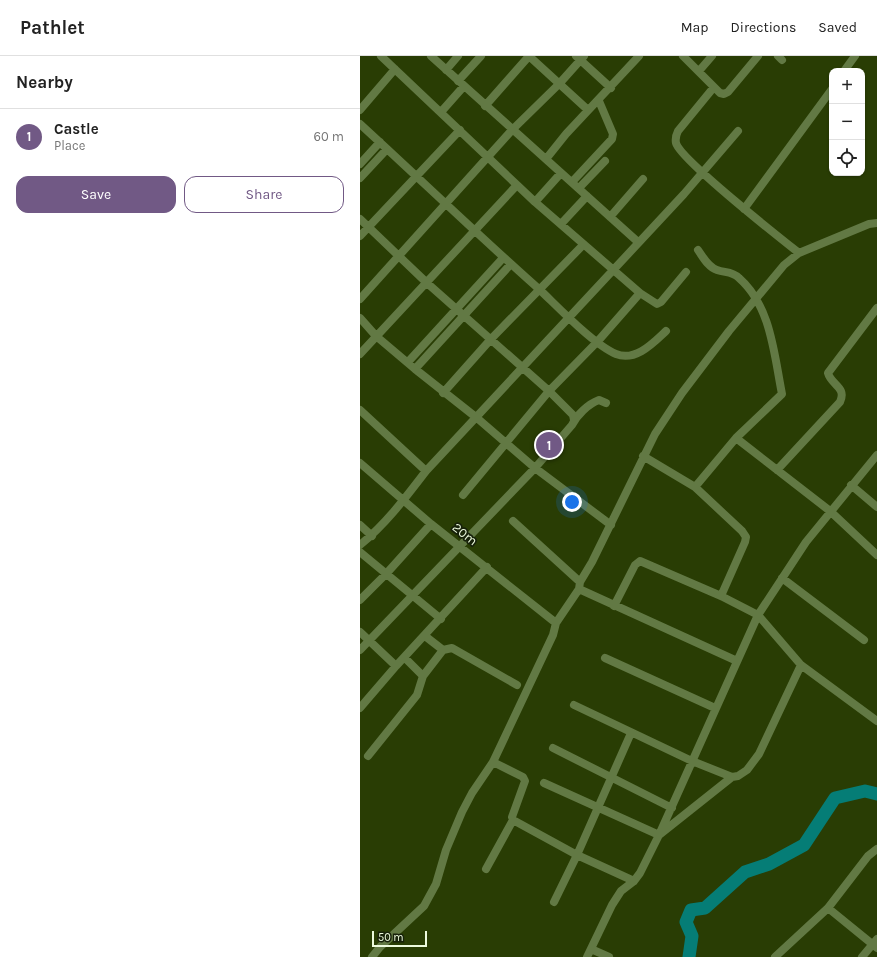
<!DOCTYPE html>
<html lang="en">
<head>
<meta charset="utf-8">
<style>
  :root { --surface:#fff; --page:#f2f2f2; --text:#222; --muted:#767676; --line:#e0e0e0; --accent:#715985 }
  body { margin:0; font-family:Karla,sans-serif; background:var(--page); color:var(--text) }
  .controls { position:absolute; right:12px; top:12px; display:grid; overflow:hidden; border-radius:8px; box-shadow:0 1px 3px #0004 }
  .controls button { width:36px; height:36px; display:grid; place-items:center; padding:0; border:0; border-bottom:1px solid var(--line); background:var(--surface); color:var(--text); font:20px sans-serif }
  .scale { position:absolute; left:12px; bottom:10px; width:55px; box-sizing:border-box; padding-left:4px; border:2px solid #ecfadd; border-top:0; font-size:11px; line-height:14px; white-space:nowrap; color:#ecfadd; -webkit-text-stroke:3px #17210a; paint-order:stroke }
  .you { position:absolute; left:212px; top:446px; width:14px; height:14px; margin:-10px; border:3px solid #fff; border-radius:50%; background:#1a73e8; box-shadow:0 0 0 6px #1a73e833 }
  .badge { display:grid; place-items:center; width:26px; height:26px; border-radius:50%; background:var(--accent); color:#fff; font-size:13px; font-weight:700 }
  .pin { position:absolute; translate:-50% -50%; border:2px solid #fff; box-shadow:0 1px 4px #0006 }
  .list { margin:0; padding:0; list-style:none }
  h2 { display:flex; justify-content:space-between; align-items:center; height:52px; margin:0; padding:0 16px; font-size:17px }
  h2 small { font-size:13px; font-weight:400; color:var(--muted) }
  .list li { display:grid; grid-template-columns:26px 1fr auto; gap:12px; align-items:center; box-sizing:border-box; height:56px; padding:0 16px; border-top:1px solid var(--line) }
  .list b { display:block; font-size:15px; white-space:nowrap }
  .list p { margin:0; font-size:13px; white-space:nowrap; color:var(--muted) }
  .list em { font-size:13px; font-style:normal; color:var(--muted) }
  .actions { display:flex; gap:8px; padding:12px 16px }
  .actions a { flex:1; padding:9px 0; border:1px solid var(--accent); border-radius:12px; text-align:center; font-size:14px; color:var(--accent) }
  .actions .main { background:var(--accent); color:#fff }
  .icon { flex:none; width:22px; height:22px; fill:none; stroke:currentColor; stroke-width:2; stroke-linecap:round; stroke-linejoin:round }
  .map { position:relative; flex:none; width:517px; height:901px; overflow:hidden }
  header { display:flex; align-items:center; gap:24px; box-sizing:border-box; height:56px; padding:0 20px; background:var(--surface); border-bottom:1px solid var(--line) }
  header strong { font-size:19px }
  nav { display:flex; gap:22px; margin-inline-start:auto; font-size:14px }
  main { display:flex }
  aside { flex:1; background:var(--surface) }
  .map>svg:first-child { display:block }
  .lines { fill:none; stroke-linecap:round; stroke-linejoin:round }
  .river { stroke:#057d76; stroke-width:13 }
  .street { stroke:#627944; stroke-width:8 }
  .labels { text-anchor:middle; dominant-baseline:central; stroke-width:3.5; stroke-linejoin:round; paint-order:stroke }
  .street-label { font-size:13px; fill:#ecfadd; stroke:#17210a }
</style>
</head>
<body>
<header>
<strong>Pathlet</strong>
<nav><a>Map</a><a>Directions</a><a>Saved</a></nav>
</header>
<main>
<aside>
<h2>Nearby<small></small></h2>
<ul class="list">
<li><span class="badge">1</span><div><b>Castle</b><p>Place</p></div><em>60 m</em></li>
</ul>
<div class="actions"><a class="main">Save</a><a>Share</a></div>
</aside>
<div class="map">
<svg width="517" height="901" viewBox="0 0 517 901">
  <rect width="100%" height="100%" fill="#293d04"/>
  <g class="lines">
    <path class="river" d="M329 901 332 880 326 866 331 854 345 852 385 816 409 808 444 789 475 742 505 735 517 738"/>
    <path class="street" d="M21 0 175 146 280 237 238 285 189 335 103 439
      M71 0 278 186
      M169 0 228 54
      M216 0 251 32
      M323 0 360 37 364 38 368 36 398 0
      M418 0 422 4
      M86 14 98 0
      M339 15 352 0
      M484 15 495 0
      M98 25 121 0
      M354 31 318 75C316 79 315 82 316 87 320 103 420 182 439 197
      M125 50 169 0
      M0 54 35 13
      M81 56 104 30
      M0 68C60 123 119 180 180 234 198 251 234 289 256 298 276 306 294 286 306 275
      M186 103 206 78 279 0
      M0 108 20 86
      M0 122 27 93
      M212 126 252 83 253 78 239 45
      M219 132 245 105
      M175 146 201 117
      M384 153 472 33
      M250 161 283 123
      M0 163 67 227 189 335 213 359 214 364
      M201 168 227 140
      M0 180 100 74
      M280 237 297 248 301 246 326 216
      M0 243 152 74 199 28 224 0
      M0 262 16 280 55 313 117 362 175 412 251 469
      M0 298 157 129
      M48 306 143 202
      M55 313 150 209
      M83 337 131 283 223 189
      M0 354 66 415
      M376 382 470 455 517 499
      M283 400 335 431 382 475 386 481 385 486 361 540
      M0 407 71 468 196 567
      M417 414 480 346C487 331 471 329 468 317L517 252
      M491 429 517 451
      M335 431 376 382 422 338C414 298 411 250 379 222 372 215 365 217 357 214 348 211 343 201 338 194
      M153 465 220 526
      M0 469 12 480
      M0 489C26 468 46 441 66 415L324 138 378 75
      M0 496 81 563
      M422 522 504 584
      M219 533 377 605
      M0 544 26 518 71 468
      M254 550 275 509 280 505 361 540 398 559 441 609 517 665
      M0 576 36 610
      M65 580 83 594 92 592 157 629
      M0 594 175 412 212 369C217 359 228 348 239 344L246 347
      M245 602 355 652
      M63 620 83 594
      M214 649 332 705 372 721 378 720 387 714 399 698 441 609
      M0 652 36 610 127 511
      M193 692 312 752
      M8 700 57 639 63 620 45 602
      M133 706 163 721 165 725 152 761 153 764 217 799 274 825
      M184 727 299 779 372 721
      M126 813 153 764
      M194 846 217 799 271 677
      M468 852 517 892
      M231 893 249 901
      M12 901 20 891 64 850 76 828 86 794 102 756 112 737 133 706 193 579 196 567 219 533 220 526 232 506 295 378 322 337 369 275 424 209 439 197 509 168 517 167
      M227 901 252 849 261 835 274 825 280 817 299 779 398 559 446 486 517 399
      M415 901 468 852 508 800 517 793
      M502 901 517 883"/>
  </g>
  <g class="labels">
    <g class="street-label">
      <text transform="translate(105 478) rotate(38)">20m</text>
    </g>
  </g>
</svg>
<div class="controls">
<button>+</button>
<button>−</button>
<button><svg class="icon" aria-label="locate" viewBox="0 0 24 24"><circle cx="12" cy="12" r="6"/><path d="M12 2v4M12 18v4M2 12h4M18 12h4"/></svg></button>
</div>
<div class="scale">50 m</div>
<div class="you"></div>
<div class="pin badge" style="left:189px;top:389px">1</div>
</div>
</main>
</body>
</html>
